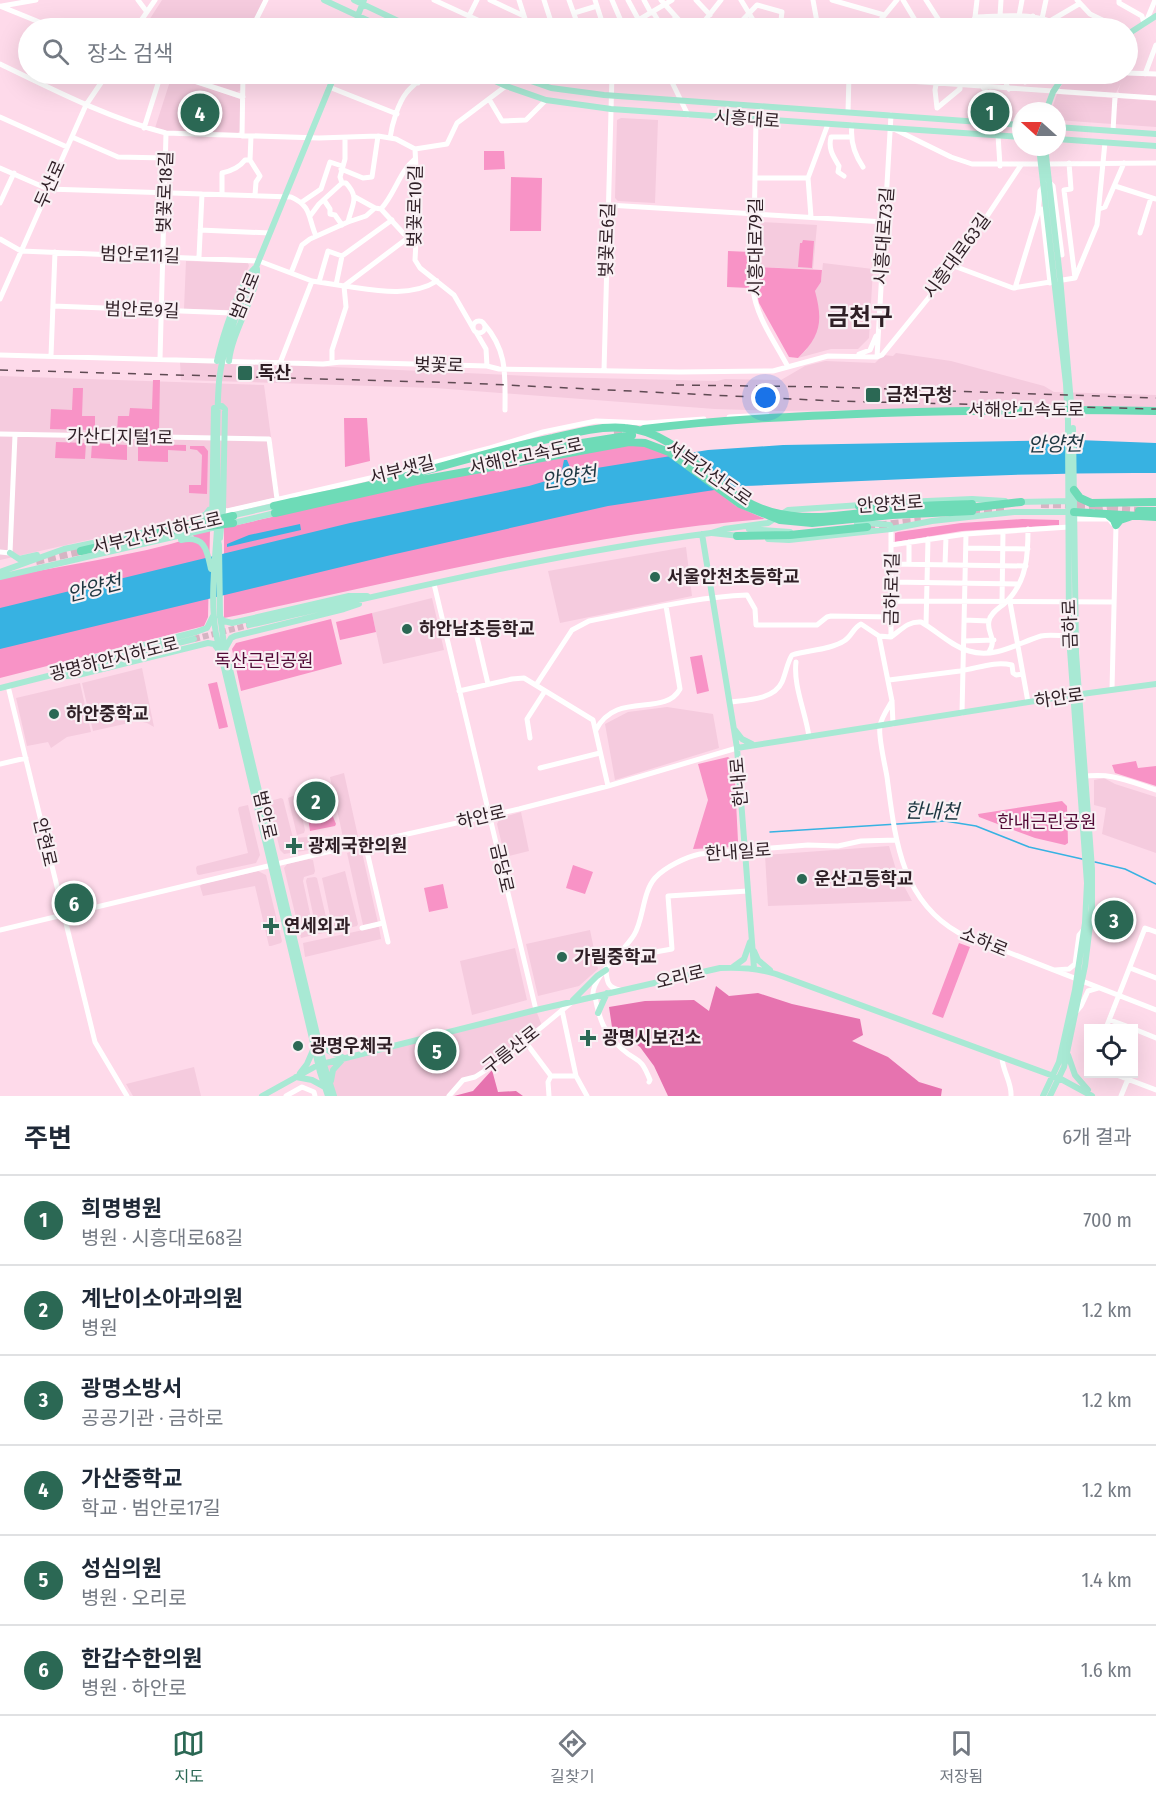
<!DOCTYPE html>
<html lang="ko">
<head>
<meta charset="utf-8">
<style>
  :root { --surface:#fff; --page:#f6f6f7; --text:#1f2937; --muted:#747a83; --line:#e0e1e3; --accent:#2b6854 }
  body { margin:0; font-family:"Fira Sans Condensed","Noto Sans KR",sans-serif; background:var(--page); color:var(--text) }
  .controls { position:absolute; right:18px; bottom:18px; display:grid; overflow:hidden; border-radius:0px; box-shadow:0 6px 24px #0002 }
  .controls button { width:54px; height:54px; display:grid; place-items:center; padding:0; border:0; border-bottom:2px solid var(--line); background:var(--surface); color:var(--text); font:30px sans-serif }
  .compass { position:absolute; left:1012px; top:102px; width:54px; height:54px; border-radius:50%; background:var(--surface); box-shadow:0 6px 24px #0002; rotate:291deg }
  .you { position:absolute; left:766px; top:398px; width:21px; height:21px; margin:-15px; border:4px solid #fff; border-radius:50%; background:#1a73e8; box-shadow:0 0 0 9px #1a73e833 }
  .badge { display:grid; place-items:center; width:39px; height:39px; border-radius:50%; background:var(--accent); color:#fff; font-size:20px; font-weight:700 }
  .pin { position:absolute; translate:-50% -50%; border:3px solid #fff; box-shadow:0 2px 6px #0006 }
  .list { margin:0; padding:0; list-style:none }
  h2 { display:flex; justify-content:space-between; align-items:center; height:78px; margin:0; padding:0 24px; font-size:26px }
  h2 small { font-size:20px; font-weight:400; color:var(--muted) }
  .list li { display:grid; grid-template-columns:39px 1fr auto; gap:18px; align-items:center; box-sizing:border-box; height:90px; padding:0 24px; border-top:2px solid var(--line) }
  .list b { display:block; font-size:22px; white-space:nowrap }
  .list p { margin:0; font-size:20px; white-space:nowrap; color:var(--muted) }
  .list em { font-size:20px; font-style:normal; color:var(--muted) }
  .icon { flex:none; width:33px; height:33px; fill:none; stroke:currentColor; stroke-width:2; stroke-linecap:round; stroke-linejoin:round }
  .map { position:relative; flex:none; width:1156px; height:1096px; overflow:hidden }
  .search { position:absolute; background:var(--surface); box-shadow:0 6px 24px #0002; left:18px; right:18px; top:18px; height:66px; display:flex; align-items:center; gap:15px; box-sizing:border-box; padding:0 21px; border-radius:33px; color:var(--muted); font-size:22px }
  .sheet { height:618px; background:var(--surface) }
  nav { display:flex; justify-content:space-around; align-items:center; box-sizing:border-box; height:84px; border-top:2px solid var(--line); background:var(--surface); font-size:16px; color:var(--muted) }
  nav a { display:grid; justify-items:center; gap:3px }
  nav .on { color:var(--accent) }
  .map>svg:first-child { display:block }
  .built { fill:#f5cbde }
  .green { fill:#f893c6 }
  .forest { fill:#e673af }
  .water { fill:#37b2e2 }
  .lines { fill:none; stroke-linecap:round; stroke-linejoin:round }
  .stream { stroke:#37b2e2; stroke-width:1.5 }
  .major-tunnel { stroke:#d5b5c3; stroke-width:6; stroke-dasharray:6 3; stroke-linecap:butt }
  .highway-tunnel { stroke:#d5b5c3; stroke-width:8; stroke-dasharray:8 4; stroke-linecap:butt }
  .minor { stroke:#fff; stroke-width:5 }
  .major { stroke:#a8e9d4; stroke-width:6 }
  .highway { stroke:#6edbb7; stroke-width:8 }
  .rail { stroke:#5f4a53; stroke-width:1.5; stroke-dasharray:8 8; stroke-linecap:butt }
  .poi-dot { fill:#2b6854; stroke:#f9f0f4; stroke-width:2 }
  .labels { text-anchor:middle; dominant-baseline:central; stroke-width:4.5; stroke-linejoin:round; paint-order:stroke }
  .street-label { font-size:18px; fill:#2f1f26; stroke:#f9f0f4 }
  .poi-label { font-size:18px; font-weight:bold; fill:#2f1f26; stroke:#f9f0f4; text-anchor:start }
  .park-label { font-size:18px; fill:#520a36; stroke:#f9f0f4 }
  .water-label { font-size:20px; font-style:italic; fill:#1d3641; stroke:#f9f0f4 }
  .district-label { font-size:24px; font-weight:bold; fill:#2f1f26; stroke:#f9f0f4 }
</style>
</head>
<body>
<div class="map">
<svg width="1156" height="1096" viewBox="0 0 1156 1096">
  <rect width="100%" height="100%" fill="#fedaea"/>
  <path class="built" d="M162 0H264L250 28H144Z
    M181 74H241V90L237 92Z
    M1072 74 1156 76V96L1120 94 1118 91 1121 83 1116 93 1113 94 1059 90 1065 79Z
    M172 75 240 99V131L238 133 164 131 155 128Z
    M1057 94 1112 98 1114 99 1112 124 1057 120V111H1051Z
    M1118 98 1156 101V127L1114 124Z
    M621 118 658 120 655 203 618 201 615 198 617 120Z
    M761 222 817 225 813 269 758 267 759 224Z
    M186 261 248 263 249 266 229 310 184 309Z
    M823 263 873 269 869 338 858 349H831L798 358 806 350 815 335V291L821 282Z
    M896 353 951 361 1044 386 1054 392 1156 395V413L965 409 777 411 715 409 435 388 181 380 180 362 310 366 552 377 717 381 725 379 781 380 805 366 825 361 875 363 883 355 893 356Z
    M0 376 264 385 279 497 0 560Z
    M686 547 692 596 560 623 548 571Z
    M432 598 444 650 383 664 372 613Z
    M142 668 154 727 147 723 138 721 93 731 82 683Z
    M80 683 91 732 67 737 51 748 48 742 27 746 16 698Z
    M667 707 713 714 719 748 615 780 605 724 628 712Z
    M344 773 359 841 347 843 344 842 330 777Z
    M1104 778 1115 784 1156 797V853L1102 834 1106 808 1094 805V780Z
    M324 788 326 789 330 810 306 813 302 795 305 792Z
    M295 795 297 796 305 830 304 833 297 835 288 798Z
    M281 798 283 799 293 838 308 837 311 847 309 850 284 854 280 850 269 804 270 801Z
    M248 805 260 855 256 863 199 875 197 874 196 868 197 866 248 853 238 809 239 807Z
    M521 812 529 851 505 857 497 824 500 818Z
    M889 846 897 873 912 901 768 906 765 855Z
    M361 848 378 923 363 925 347 853Z
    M309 859 313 860 315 871 314 874 304 877 303 881 314 932 313 935 301 938 284 868 287 864Z
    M258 871 266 875 282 941 281 943 271 946H269L255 886 203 896 200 886 202 884Z
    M345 871 358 924 357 926 335 931 333 930 322 878Z
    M315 877 317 878 329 930 328 932 319 934 317 933 306 881 307 878Z
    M377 927H379L381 939 305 957 303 943Z
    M590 930 598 969 579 986 538 996 526 944Z
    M515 948 527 1000 472 1015 460 961Z
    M536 1010 542 1026 475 1077 463 1080 449 1096H332L321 1064Z
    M194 1067 201 1096H133L126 1084Z"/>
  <path class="green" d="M484 151H504L505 169 484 170Z
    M511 177 542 178 541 231H510Z
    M803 240 814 241 812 268 798 267 800 243H802Z
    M728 251 750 252 749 288 727 287Z
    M758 267 822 270 821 282 815 291C823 321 821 336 798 358L789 357 759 303 756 289Z
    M153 380H160L159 432 117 431 118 416H129L130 408 152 409Z
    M73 388H83L82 416H95V430L50 429 51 409 72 410Z
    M344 418H367L370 461 345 467Z
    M56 442 86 443 85 459 55 458Z
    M92 443 127 445V460L91 458Z
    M138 444 186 445V451L168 450V462L138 461Z
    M632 444 655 448 679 462 736 506 765 519C582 534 404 580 224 618V528L429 481Z
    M190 446H204L208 451 207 494 189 493V485H201L202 455 197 450 190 449Z
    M1022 519 1059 520V525L962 531 895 542V533L898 532 961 523Z
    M210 530 208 617 204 626 0 678V579C63 564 133 557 194 537L193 535Z
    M372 613 376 632 340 640 336 622Z
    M331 619 342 664 241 691 232 649 236 643Z
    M702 655 709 691 697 694 690 657Z
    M217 682 228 727 219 729 208 684Z
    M728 757 734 762 738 841 734 847 693 849 708 800 698 764Z
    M1136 761 1138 768 1156 766V786L1115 773 1112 765Z
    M1062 801 1067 806 1068 843 1065 845 1035 838 979 817 978 814Z
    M331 812 336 824 335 826 310 831 308 818Z
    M573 865 593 872 585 894 566 888Z
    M443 884 448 908 429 912 424 888Z
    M959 943 970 947 943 1018 932 1014Z"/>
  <path class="forest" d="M716 986 729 996 758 993 792 1004 860 1019 863 1035 852 1041 888 1057 919 1082 942 1089 941 1096H668L654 1066 640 1047 612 1027 609 1007 645 1001 694 1000 709 1011Z
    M492 1070 498 1092 516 1091 523 1096H454L473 1091Z"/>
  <path class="water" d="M1078 440 1156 443V473C1018 472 880 481 741 486L608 506 391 555 0 649V608L350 523 529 486 556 478 561 474 564 460H567L572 472 708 450 783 445Z
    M300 524 301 530 227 547V544L249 535Z"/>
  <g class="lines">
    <path class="stream" d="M770 832 945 821 976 826 1029 847 1082 859
      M1095 862 1125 869 1156 884"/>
    <path class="major-tunnel" d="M194 639 249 625"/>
    <path class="highway-tunnel" d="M614 433 634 430
      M1041 504 1095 505
      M1110 509 1139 511
      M972 511 1008 510
      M1095 511 1114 509
      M867 527 921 521
      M36 561 81 551"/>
    <path class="minor" d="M138 0 147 12
      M434 0 495 28
      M490 0 524 16
      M519 0 528 28
      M544 0 553 28
      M569 0 579 28
      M595 0 604 28
      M612 0 624 28
      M628 0 643 28
      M644 0 651 13
      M661 0 686 28
      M696 0 710 15
      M741 0 758 28
      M813 0 817 22 815 28
      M832 0 884 15
      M903 0 915 20 917 28
      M926 0 944 28
      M1077 0 1090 14 1119 28
      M1119 0V3L1142 16 1144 24
      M0 6 54 28
      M2 6 36 0
      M653 12 662 27 676 18
      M574 13 597 6
      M1000 16 1001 0
      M1019 16 1022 0
      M975 17 977 0
      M817 22 851 28
      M973 22 975 17C1001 16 1026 13 1050 21L1079 4
      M1146 22 1155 0
      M136 28 155 0
      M252 28 266 0
      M463 28 477 0
      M625 28 672 0
      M699 28 721 0
      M735 28 757 5 782 12 780 28
      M874 28 897 0
      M1031 28 1033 16
      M1040 28 1046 0
      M0 64C54 90 108 118 166 133L319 138 378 136 396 139 415 149
      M1128 73 1156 74
      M173 74 243 97
      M396 74 418 83
      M668 74 688 115
      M803 74 828 80 849 77 1156 98
      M938 74 935 90 937 108 960 89V85
      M952 74 958 85
      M974 74 1002 115V123
      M1003 74 1007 86 1009 89
      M1145 74 1156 45
      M243 76 332 80
      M1025 82 1038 74
      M329 87 397 114
      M489 99 502 121 526 120 546 100
      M848 112 849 75
      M0 117 67 147
      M756 119 753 289C756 317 775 342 788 367
      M852 125C850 141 854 154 863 167
      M144 128 161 74
      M892 128 951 157 972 164H1041
      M1113 131 1115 96
      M998 135 1000 166
      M242 136 243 74
      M72 137 118 157 166 158
      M390 138C392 124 398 103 407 92 413 85 419 82 423 74
      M415 149 418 205 415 260 420 268 454 295 473 328
      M415 149 447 144 457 123 506 86
      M250 160 260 176 256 182 255 195
      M1069 163 1071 189 1064 190 1075 278
      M1047 164 1156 163
      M0 168 48 189 291 197C312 206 308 218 316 236
      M341 169 363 178 372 177 378 136
      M844 176 838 172 839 166C833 156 828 149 831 137H850
      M756 178H808
      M1048 181 1053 186 1062 255
      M342 183H346C360 198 352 204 348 222
      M342 183 340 177 345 159V138
      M1115 186 1156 199
      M222 194V173C231 171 239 168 245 160H250L251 136
      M355 197 375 208
      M324 200 330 209V214L335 215 342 225
      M302 202 321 189 330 162 342 166
      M0 203 14 173
      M608 205 885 222
      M381 209 404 234
      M1042 209 1050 283
      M1099 209 1105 207 1124 163
      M310 216 319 204 342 183
      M811 217 808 178 828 124
      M200 230 270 233
      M1140 233 1151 198
      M0 239 21 251 259 261 312 281 344 286 417 231
      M199 257 202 194
      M954 266 1013 288 1075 278 1097 225 1105 142
      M291 273 302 245 310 239 348 222 366 216 375 208 381 209C395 194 399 172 415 159
      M319 282 328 251 342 256
      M336 285 342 256 392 220
      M1015 288 1038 213 1040 191 1043 187
      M0 299 86 105 107 74
      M53 306 232 313
      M473 327a6 6 0 1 1 12 0a6 6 0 1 1-12 0Z
      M484 324C508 351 505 376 505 410
      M476 332 486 349 487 366
      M859 354 870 350 876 336
      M0 355 323 364 341 362 487 366 499 369 680 372 773 371 828 356 877 357
      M51 356 55 252
      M877 357 891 115
      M877 357 882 355 952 269 1021 165
      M160 359 166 133
      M332 362V350L346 307 344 286C374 290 410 298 437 281
      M280 363 312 281
      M604 371 612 74
      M729 417 767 415
      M0 434 269 439 277 499
      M222 509 227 511 405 470 490 448 543 432 596 421 647 423 704 419
      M1074 519H1109L1113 524
      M891 545V529
      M966 548 1028 549
      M0 552 10 553 15 435
      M891 564 1026 566
      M909 564V542
      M945 565 946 537
      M891 582 1019 584
      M434 584 536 1010
      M891 601 1114 602
      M1002 602 1003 532
      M1010 602 1028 702
      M964 620 989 621
      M926 625 928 539
      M879 636 892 701 893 724
      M477 637 488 684
      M891 637V545L966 534 1069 527
      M964 641 994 640
      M989 652C998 637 986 634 989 621 991 611 1002 607 1008 600 1027 580 1028 555 1028 529
      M796 662C793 686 806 713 809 737
      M889 680C912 677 937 674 960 671 979 668 994 661 1012 665L1013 673 1016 675 1023 674
      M536 685 572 630 589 621C641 611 694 597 747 595L755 609 756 625H817L827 617 831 616 891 617
      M8 686 95 1042 127 1096
      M1112 689 1116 525
      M459 691 512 679 524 678 593 720 608 786
      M892 701C888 708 881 718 880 726 878 736 885 765 887 777 895 837 900 900 959 933L1156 1010
      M730 702C746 700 774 700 782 682 786 673 787 663 792 655 807 650 830 650 844 641 852 636 853 628 861 624L879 636 891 637C901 630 908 621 921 622 937 631 951 646 969 651 995 659 1018 643 1041 636 1050 634 1060 636 1069 636
      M962 713 966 534
      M596 730C616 690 664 718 680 689L666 606
      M530 738 527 719 545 691
      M0 764 26 758
      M540 768 600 753
      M1081 777C1111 772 1128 781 1156 790
      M365 843 388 942
      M362 928 383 923
      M0 930 314 855 519 809 608 786 737 748
      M616 959 672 949 668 896 748 891
      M1130 968 1156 978
      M1055 970 1069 969 1075 964 1079 935 1084 929
      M606 971C607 982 608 988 620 990
      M593 996C591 977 623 953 634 935 644 919 642 893 655 878 665 867 686 857 700 854L808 845 838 846 861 841 897 840
      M595 996C599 1019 604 1033 622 1049 639 1064 640 1055 650 1080L649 1082
      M1076 1012 1081 1006 1088 991 1098 988
      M1110 1020 1132 1028
      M1106 1028 1145 928 1156 932
      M1134 1029 1156 1038
      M524 1040 551 1076 548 1082 549 1096
      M1002 1058C1003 1072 1012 1083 1011 1096
      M1114 1074 1156 1090
      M551 1076H576L562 1010
      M576 1076 587 1096
      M286 1096 302 1087 314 1092 315 1096
      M449 1096 463 1080 475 1077 503 1059 572 1002
      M1121 1096 1128 1079"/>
    <path class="major" d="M324 0 384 28
      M354 0 413 28
      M353 28 364 0
      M1128 34 1156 16
      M480 74 506 86 546 100 611 109 1021 137
      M511 74 551 88 604 95 1021 125
      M1046 111 1053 92 1065 74
      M1057 127 1156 134
      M1057 139 1156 146
      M1039 147 1066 384 1068 421 1069 636 1087 883 1085 923 1075 990 1059 1062 1043 1096
      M1045 147 1060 277 1071 403
      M217 361C222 338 239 283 255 268
      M229 361C232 331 258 294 257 269
      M1018 502 1071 501
      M883 503 972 499 1005 501
      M230 516 274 506
      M192 522 206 514 209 510
      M229 524 275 513
      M857 524 868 523 890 525 891 529
      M212 525 214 408 222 406 225 409 223 510 220 538
      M749 529 790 532
      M712 533 740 536
      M702 534 737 748 754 968
      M217 535 219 545 220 615 224 644 325 1068 334 1096
      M768 539 789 540 891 529 932 521 1014 512H1071
      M181 540C205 535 207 550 211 569
      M10 553 19 559 37 555
      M0 572 64 549 193 522
      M0 577 216 527
      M220 617 224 621 232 623 349 596H367
      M249 625C403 590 555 553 711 533L724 529 768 523 788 510 861 505
      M225 649 231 638 235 636 344 609 359 604
      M62 669 93 658 196 632 207 628 213 616
      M55 677 78 675 208 643 214 644 220 652
      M0 688 194 639
      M735 730 742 739 752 744
      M737 748 1067 696 1156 684
      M754 951 758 960 770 970
      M733 967 744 959 750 942
      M573 1000 597 976 606 970
      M598 1013 607 993
      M320 1043 329 1051 344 1058
      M1068 1055 1075 1075 1088 1090
      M300 1073 307 1064 314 1048
      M296 1077 312 1080 323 1086
      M331 1081 333 1070 342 1060
      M262 1096 318 1065 536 1010 720 968C739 967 757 968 776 974L1059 1078 1092 1096
      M328 1096 320 1072 216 634C210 599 215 564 217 529 219 480 215 431 219 382 221 359 229 338 236 316L335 74
      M1050 1096 1064 1067 1085 966 1092 909V869L1076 653 1073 428"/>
    <path class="highway" d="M644 429C723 419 802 416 882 413 973 410 1064 409 1156 411
      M498 461 582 443 632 435
      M1074 490 1080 498 1091 503 1156 502
      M274 506C323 495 373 486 421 472 465 460 508 447 553 438 577 432 600 426 625 428 680 431 711 489 760 508 808 527 859 511 908 507 929 505 951 505 972 504
      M859 506H889
      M969 508 1021 502
      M1139 511H1156
      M1074 512 1156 517
      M275 513 421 480 629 442 645 443 669 452 740 504 780 520 812 523 892 515 972 511
      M1108 515 1114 520 1116 525 1120 520 1129 517
      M209 526 233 523
      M737 536 790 535 867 527
      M81 551 233 516"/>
    <path class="rail" d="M0 370 466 383 834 401 1156 409
      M676 385 830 387 1156 398"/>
  </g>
  <g class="poi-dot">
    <rect x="237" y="365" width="16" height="16" rx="3"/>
    <rect x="865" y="387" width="16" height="16" rx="3"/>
    <circle cx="655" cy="577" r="6"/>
    <circle cx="407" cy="629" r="6"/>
    <circle cx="54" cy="714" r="6"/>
    <path d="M291 837h6v6h6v6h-6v6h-6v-6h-6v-6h6z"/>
    <circle cx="802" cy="879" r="6"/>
    <path d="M268 917h6v6h6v6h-6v6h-6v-6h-6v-6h6z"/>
    <circle cx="562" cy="957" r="6"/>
    <path d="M585 1029h6v6h6v6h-6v6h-6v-6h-6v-6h6z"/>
    <circle cx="298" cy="1046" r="6"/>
  </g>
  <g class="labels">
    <g class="street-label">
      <text transform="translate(747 119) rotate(4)">시흥대로</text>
      <text transform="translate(50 184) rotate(-66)">두산로</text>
      <text transform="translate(165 192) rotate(-88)">벚꽃로18길</text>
      <text transform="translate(415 206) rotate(-89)">벚꽃로10길</text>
      <text transform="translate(884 236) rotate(-86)">시흥대로73길</text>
      <text transform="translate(607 240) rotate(-88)">벚꽃로6길</text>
      <text transform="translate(756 247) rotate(-90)">시흥대로79길</text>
      <text transform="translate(140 255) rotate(2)">범안로11길</text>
      <text transform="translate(957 256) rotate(-54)">시흥대로63길</text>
      <text transform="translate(245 296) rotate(-68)">범안로</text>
      <text transform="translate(142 310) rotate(2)">범안로9길</text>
      <text transform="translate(439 365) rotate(2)">벚꽃로</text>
      <text x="1026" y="410">서해안고속도로</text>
      <text transform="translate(120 437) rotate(1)">가산디지털1로</text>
      <text transform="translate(526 456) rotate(-12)">서해안고속도로</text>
      <text transform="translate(402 470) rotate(-14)">서부샛길</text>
      <text transform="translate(709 473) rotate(35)">서부간선도로</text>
      <text transform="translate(890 504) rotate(-4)">안양천로</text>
      <text transform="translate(157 533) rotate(-13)">서부간선지하도로</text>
      <text transform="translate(892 589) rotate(-89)">금하로1길</text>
      <text transform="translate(1070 624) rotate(-92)">금하로</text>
      <text transform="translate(114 659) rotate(-14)">광명하안지하도로</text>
      <text transform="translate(1059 698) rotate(-8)">하안로</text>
      <text transform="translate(739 782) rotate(-95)">한내로</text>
      <text transform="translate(265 815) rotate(77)">범안로</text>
      <text transform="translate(481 817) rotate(-13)">하안로</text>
      <text transform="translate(45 842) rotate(77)">안현로</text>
      <text transform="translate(738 852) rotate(-4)">한내일로</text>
      <text transform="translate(502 868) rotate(77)">금당로</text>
      <text transform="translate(984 942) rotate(22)">소하로</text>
      <text transform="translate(680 977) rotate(-13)">오리로</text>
      <text transform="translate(511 1050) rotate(-38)">구름산로</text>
    </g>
    <g class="poi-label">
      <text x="258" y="373">독산</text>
      <text x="886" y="395">금천구청</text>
      <text x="667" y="577">서울안천초등학교</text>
      <text x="419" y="629">하안남초등학교</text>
      <text x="66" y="714">하안중학교</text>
      <text x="308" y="846">광제국한의원</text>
      <text x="814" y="879">운산고등학교</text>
      <text x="284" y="926">연세외과</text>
      <text x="574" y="957">가림중학교</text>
      <text x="602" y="1038">광명시보건소</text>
      <text x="310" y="1046">광명우체국</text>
    </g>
    <g class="park-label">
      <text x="264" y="661">독산근린공원</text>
      <text x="1047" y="822">한내근린공원</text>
    </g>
    <g class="water-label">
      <text transform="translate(1055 444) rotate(-1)">안양천</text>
      <text transform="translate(569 477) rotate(-9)">안양천</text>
      <text transform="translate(94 588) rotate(-14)">안양천</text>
      <text transform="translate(932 811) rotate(1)">한내천</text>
    </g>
    <g class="district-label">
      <text x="860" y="317">금천구</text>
    </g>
  </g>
</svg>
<div class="controls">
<button><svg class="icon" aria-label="locate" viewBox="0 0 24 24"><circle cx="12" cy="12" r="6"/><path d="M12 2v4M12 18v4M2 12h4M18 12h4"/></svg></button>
</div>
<svg class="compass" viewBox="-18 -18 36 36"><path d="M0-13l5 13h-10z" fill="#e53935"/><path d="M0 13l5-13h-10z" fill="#747a83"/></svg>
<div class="you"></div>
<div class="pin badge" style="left:990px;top:112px">1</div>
<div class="pin badge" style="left:316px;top:801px">2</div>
<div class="pin badge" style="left:1114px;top:920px">3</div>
<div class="pin badge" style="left:200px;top:113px">4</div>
<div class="pin badge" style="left:437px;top:1051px">5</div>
<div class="pin badge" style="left:74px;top:903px">6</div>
<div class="search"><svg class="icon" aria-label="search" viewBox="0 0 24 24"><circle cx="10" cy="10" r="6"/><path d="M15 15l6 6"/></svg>장소 검색</div>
</div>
<section class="sheet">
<h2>주변<small>6개 결과</small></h2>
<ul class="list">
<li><span class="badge">1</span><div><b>희명병원</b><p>병원 · 시흥대로68길</p></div><em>700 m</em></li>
<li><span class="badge">2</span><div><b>계난이소아과의원</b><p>병원</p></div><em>1.2 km</em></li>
<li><span class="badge">3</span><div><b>광명소방서</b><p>공공기관 · 금하로</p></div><em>1.2 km</em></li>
<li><span class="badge">4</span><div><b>가산중학교</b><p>학교 · 범안로17길</p></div><em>1.2 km</em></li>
<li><span class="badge">5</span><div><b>성심의원</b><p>병원 · 오리로</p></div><em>1.4 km</em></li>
<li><span class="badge">6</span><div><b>한갑수한의원</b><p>병원 · 하안로</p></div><em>1.6 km</em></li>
</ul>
</section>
<nav>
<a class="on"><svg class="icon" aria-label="map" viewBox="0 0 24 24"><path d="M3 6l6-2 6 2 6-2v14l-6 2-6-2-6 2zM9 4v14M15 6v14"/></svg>지도</a>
<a><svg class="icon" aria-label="directions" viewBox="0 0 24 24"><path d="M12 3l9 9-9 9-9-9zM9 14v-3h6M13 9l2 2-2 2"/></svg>길찾기</a>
<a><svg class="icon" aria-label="saved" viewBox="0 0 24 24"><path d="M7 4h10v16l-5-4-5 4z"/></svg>저장됨</a>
</nav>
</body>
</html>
